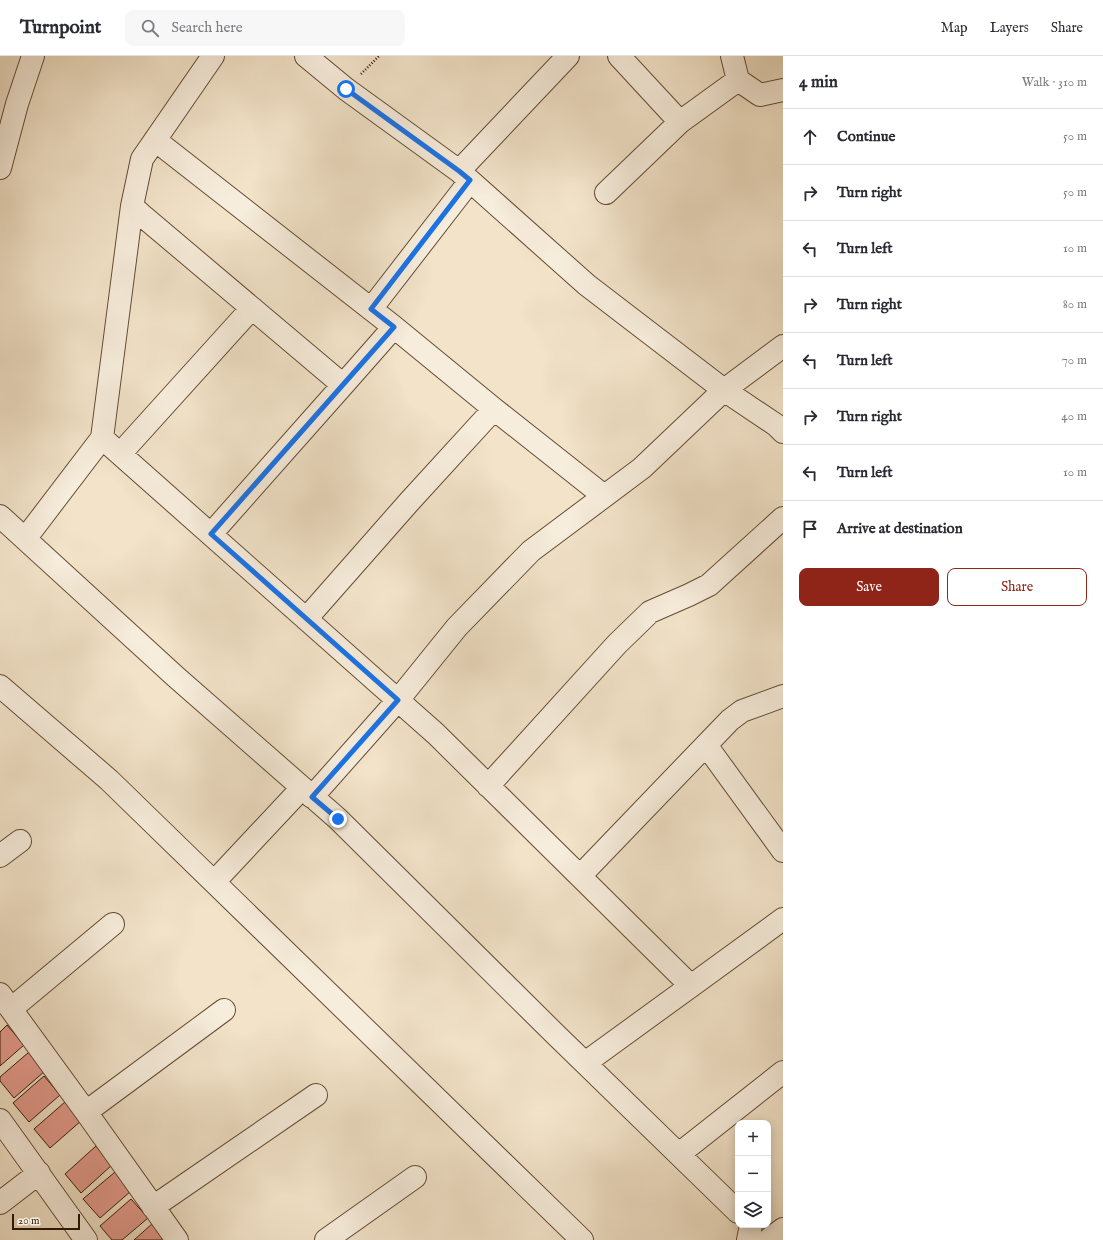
<!DOCTYPE html>
<html lang="en">
<head>
<meta charset="utf-8">
<style>
  :root { --surface:#fff; --page:#f7f7f7; --text:#2b2b33; --muted:#7c7c81; --line:#e1e1e2; --accent:#8f2418 }
  body { margin:0; font-family:"IM FELL English",serif; background:var(--page); color:var(--text) }
  .controls { position:absolute; right:12px; bottom:12px; display:grid; overflow:hidden; border-radius:8px; box-shadow:0 2px 10px #0003 }
  .controls button { width:36px; height:36px; display:grid; place-items:center; padding:0; border:0; border-bottom:1px solid var(--line); background:var(--surface); color:var(--text); font:20px sans-serif }
  .scale { position:absolute; left:12px; bottom:10px; width:68px; box-sizing:border-box; padding-left:4px; border:2px solid #331a04; border-top:0; font-size:11px; line-height:14px; white-space:nowrap; color:#331a04; -webkit-text-stroke:3px #f7eddc; paint-order:stroke }
  .stop { position:absolute; width:12px; height:12px; margin:-9px; border:3px solid #1a73e8; border-radius:50%; background:#fff }
  .stop.end { background:#1a73e8; border-color:#fff; box-shadow:0 1px 4px #0008 }
  .list { margin:0; padding:0; list-style:none }
  h2 { display:flex; justify-content:space-between; align-items:center; height:52px; margin:0; padding:0 16px; font-size:17px }
  h2 small { font-size:13px; font-weight:400; color:var(--muted) }
  .list li { display:grid; grid-template-columns:26px 1fr auto; gap:12px; align-items:center; box-sizing:border-box; height:56px; padding:0 16px; border-top:1px solid var(--line) }
  .list b { display:block; font-size:15px; white-space:nowrap }
  .list em { font-size:13px; font-style:normal; color:var(--muted) }
  .actions { display:flex; gap:8px; padding:12px 16px }
  .actions a { flex:1; padding:9px 0; border:1px solid var(--accent); border-radius:8px; text-align:center; font-size:14px; color:var(--accent) }
  .actions .main { background:var(--accent); color:#fff }
  .icon { flex:none; width:22px; height:22px; fill:none; stroke:currentColor; stroke-width:2; stroke-linecap:round; stroke-linejoin:round }
  .map { position:relative; flex:none; width:783px; height:1184px; overflow:hidden }
  header { display:flex; align-items:center; gap:24px; box-sizing:border-box; height:56px; padding:0 20px; background:var(--surface); border-bottom:1px solid var(--line) }
  header strong { font-size:19px }
  nav { display:flex; gap:22px; margin-inline-start:auto; font-size:14px }
  .search { width:280px; height:36px; background:var(--page); display:flex; align-items:center; gap:10px; box-sizing:border-box; padding:0 14px; border-radius:8px; color:var(--muted); font-size:15px }
  main { display:flex }
  aside { flex:1; background:var(--surface) }
  .map>svg:first-child { display:block }
  .building { fill:#e59b8e; stroke:#331a04 }
  .lines { fill:none; stroke-linecap:round; stroke-linejoin:round }
  .minor-casing { stroke:#634c35; stroke-width:24 }
  .path { stroke:#331a04; stroke-width:2.5; stroke-dasharray:1 2; stroke-linecap:butt }
  .minor { stroke:#f7eddc; stroke-width:22 }
  .route { stroke:#1a73e8; stroke-width:5 }
</style>
</head>
<body>
<header>
<strong>Turnpoint</strong>
<div class="search"><svg class="icon" aria-label="search" viewBox="0 0 24 24"><circle cx="10" cy="10" r="6"/><path d="M15 15l6 6"/></svg>Search here</div>
<nav><a>Map</a><a>Layers</a><a>Share</a></nav>
</header>
<main>
<div class="map">
<svg width="783" height="1184" viewBox="0 0 783 1184">
  <rect width="100%" height="100%" fill="#f2e3c9"/>
  <filter id="stains"><feTurbulence type="fractalNoise" baseFrequency=".005" numOctaves="4"/><feColorMatrix values="0 0 0 0 .2 0 0 0 0 .09 0 0 0 0 .02 0 0 0 .5 -.17"/></filter>
  <radialGradient id="worn" r=".72"><stop offset=".6" stop-color="#630" stop-opacity="0"/><stop offset="1" stop-color="#630" stop-opacity=".3"/></radialGradient>
  <path class="building" d="M7 969 24 989 0 1010V976Z
    M29 996 45 1015 14 1042 0 1025V1021Z
    M44 1020 60 1039 29 1066 13 1047Z
    M65 1046 81 1065 50 1092 34 1073Z
    M96 1090 112 1109 81 1137 65 1118Z
    M115 1116 131 1135 100 1162 83 1143Z
    M131 1143 148 1162 122 1184H112L100 1170Z
    M153 1167 168 1184H134Z"/>
  <g class="lines">
    <defs>
      <path id="minor" d="M306 0 346 33 459 115 587 229 724 334 776 369 783 376
        M732 0 738 24 760 39 783 34
        M680 66 738 24
        M155 84 394 271
        M0 112 17 48 33 0
        M459 115 568 0
        M606 137 680 66 619 0
        M371 253 470 125
        M343 329 394 271 494 353 604 440
        M102 382 132 150
        M120 398 252 252
        M0 460 176 621 338 763 553 976 738 1156
        M211 478 343 329 144 161 132 150 142 103 213 0
        M25 483 102 382 436 678 691 930 585 1007
        M306 563 409 446 494 353
        M0 630 109 724 582 1184
        M706 689 783 795
        M488 730 617 588 650 556 689 539 709 529 783 462
        M312 741 398 644 457 571 531 495 642 412 724 334 783 290
        M0 800 20 785
        M580 820 730 664 742 655 783 640
        M214 826 302 732
        M691 930 783 863
        M0 938 86 1056 177 1184
        M11 953 113 868
        M86 1056 224 954
        M0 1064 86 1184
        M679 1098 783 1016
        M0 1147 39 1117
        M153 1151 316 1039
        M326 1184 415 1121
        M748 1184 751 1169
        M768 1184 783 1173"/>
    </defs>
    <use href="#minor" class="minor-casing"/>
    <path class="path" d="M361 18 379 0"/>
    <use href="#minor" class="minor"/>
  </g>
  <g class="lines">
    <path class="route" d="M338 763 312 741 398 644 211 478 394 271 371 253 470 124 459 115 346 33"/>
  </g>
  <rect width="100%" height="100%" filter="url(#stains)"/>
  <rect width="100%" height="100%" fill="url(#worn)"/>
</svg>
<div class="controls">
<button>+</button>
<button>−</button>
<button><svg class="icon" aria-label="layers" viewBox="0 0 24 24"><path d="M12 4l9 5-9 5-9-5zM3 14l9 5 9-5"/></svg></button>
</div>
<div class="scale">20 m</div>
<div class="stop" style="left:346px;top:33px"></div>
<div class="stop end" style="left:338px;top:763px"></div>
</div>
<aside>
<h2>4 min<small>Walk · 310 m</small></h2>
<ul class="list">
<li><svg class="icon" aria-label="ahead" viewBox="0 0 24 24"><path d="M12 20V5M6 11l6-6 6 6"/></svg><div><b>Continue</b></div><em>50 m</em></li>
<li><svg class="icon" aria-label="right" viewBox="0 0 24 24"><path d="M7 20v-9h11M14 6l5 5-5 5"/></svg><div><b>Turn right</b></div><em>50 m</em></li>
<li><svg class="icon" aria-label="left" viewBox="0 0 24 24"><path d="M17 20v-9H6M10 6l-5 5 5 5"/></svg><div><b>Turn left</b></div><em>10 m</em></li>
<li><svg class="icon" aria-label="right" viewBox="0 0 24 24"><path d="M7 20v-9h11M14 6l5 5-5 5"/></svg><div><b>Turn right</b></div><em>80 m</em></li>
<li><svg class="icon" aria-label="left" viewBox="0 0 24 24"><path d="M17 20v-9H6M10 6l-5 5 5 5"/></svg><div><b>Turn left</b></div><em>70 m</em></li>
<li><svg class="icon" aria-label="right" viewBox="0 0 24 24"><path d="M7 20v-9h11M14 6l5 5-5 5"/></svg><div><b>Turn right</b></div><em>40 m</em></li>
<li><svg class="icon" aria-label="left" viewBox="0 0 24 24"><path d="M17 20v-9H6M10 6l-5 5 5 5"/></svg><div><b>Turn left</b></div><em>10 m</em></li>
<li><svg class="icon" aria-label="arrive" viewBox="0 0 24 24"><path d="M6 21V4h12l-3 4 3 4H6"/></svg><div><b>Arrive at destination</b></div></li>
</ul>
<div class="actions"><a class="main">Save</a><a>Share</a></div>
</aside>
</main>
</body>
</html>
